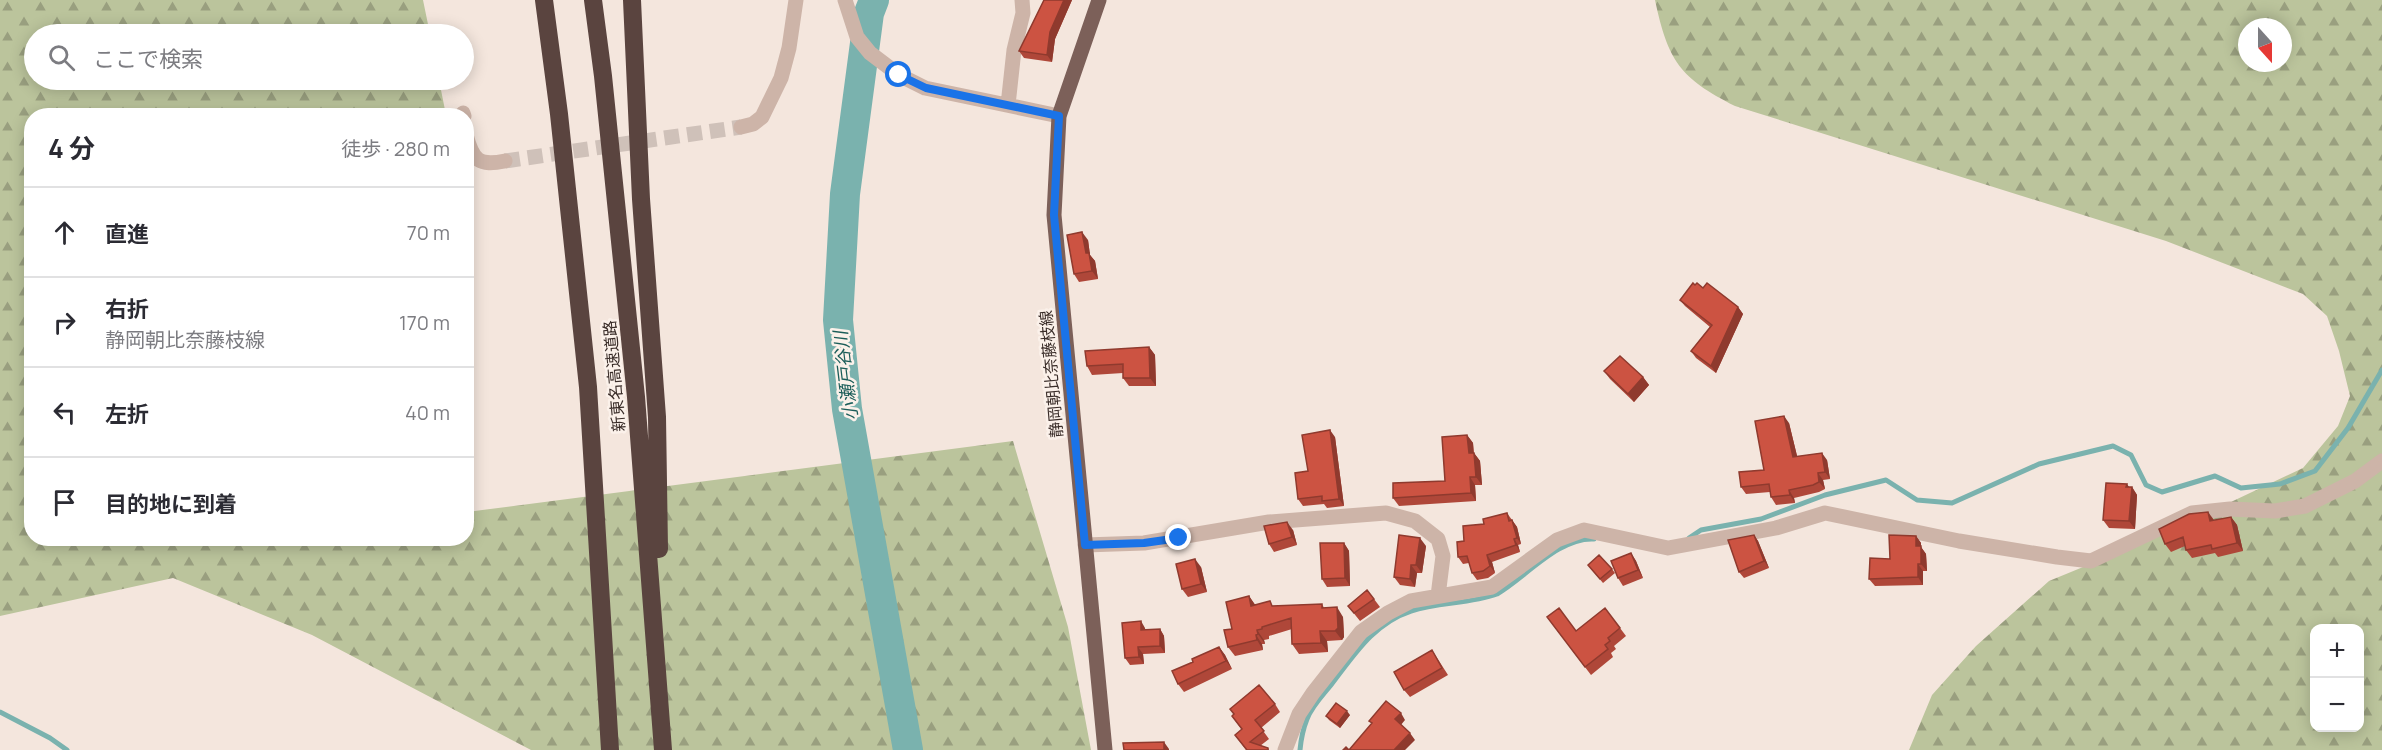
<!DOCTYPE html>
<html lang="ja">
<head>
<meta charset="utf-8">
<style>
  :root { --surface:#fff; --page:#f7f7f7; --text:#2b2b33; --muted:#7c7c81; --line:#e1e1e2 }
  body { margin:0; font-family:Manrope,"Noto Sans JP",sans-serif; background:var(--page); color:var(--text) }
  .controls { position:absolute; right:18px; bottom:18px; display:grid; overflow:hidden; border-radius:12px; box-shadow:0 3px 15px #0003 }
  .controls button { width:54px; height:54px; display:grid; place-items:center; padding:0; border:0; border-bottom:2px solid var(--line); background:var(--surface); color:var(--text); font:30px sans-serif }
  .compass { position:absolute; left:2238px; top:18px; width:54px; height:54px; border-radius:50%; background:var(--surface); box-shadow:0 3px 15px #0003; rotate:159deg }
  .stop { position:absolute; width:18px; height:18px; margin:-14px; border:4px solid #1a73e8; border-radius:50%; background:#fff }
  .stop.end { background:#1a73e8; border-color:#fff; box-shadow:0 2px 6px #0008 }
  .list { margin:0; padding:0; list-style:none }
  h2 { display:flex; justify-content:space-between; align-items:center; height:78px; margin:0; padding:0 24px; font-size:26px }
  h2 small { font-size:20px; font-weight:400; color:var(--muted) }
  .list li { display:grid; grid-template-columns:39px 1fr auto; gap:18px; align-items:center; box-sizing:border-box; height:90px; padding:0 24px; border-top:2px solid var(--line) }
  .list b { display:block; font-size:22px; white-space:nowrap }
  .list p { margin:0; font-size:20px; white-space:nowrap; color:var(--muted) }
  .list em { font-size:20px; font-style:normal; color:var(--muted) }
  .icon { flex:none; width:33px; height:33px; fill:none; stroke:currentColor; stroke-width:2; stroke-linecap:round; stroke-linejoin:round }
  .map { position:relative; flex:none; width:2382px; height:750px; overflow:hidden }
  .search { position:absolute; background:var(--surface); box-shadow:0 3px 15px #0003; left:24px; top:24px; width:450px; height:66px; display:flex; align-items:center; gap:15px; box-sizing:border-box; padding:0 21px; border-radius:33px; color:var(--muted); font-size:22px }
  .panel { position:absolute; background:var(--surface); box-shadow:0 3px 15px #0003; left:24px; top:108px; width:450px; height:438px; border-radius:24px }
  .map>svg:first-child { display:block }
  .forest { fill:url(#forest-firs); fill-rule:evenodd }
  .lines { fill:none; stroke-linecap:round; stroke-linejoin:round }
  .stream { stroke:#7ab2ae; stroke-width:5 }
  .river { stroke:#7ab2ae; stroke-width:30 }
  .minor-tunnel { stroke:#cfc1b9; stroke-width:15; stroke-dasharray:15 8; stroke-linecap:butt }
  .minor { stroke:#cdb4a8; stroke-width:15 }
  .major { stroke:#7c6059; stroke-width:15 }
  .highway { stroke:#5a443f; stroke-width:18 }
  .wall { fill:#af4739 }
  .shaded-wall { fill:#8f3a2e }
  .building { fill:#cc5342; stroke:#8f3a2e; stroke-width:1.5 }
  .route { stroke:#1a73e8; stroke-width:8 }
  .labels { text-anchor:middle; dominant-baseline:central; stroke-width:5; stroke-linejoin:round; paint-order:stroke }
  .street-label { font-size:16px; fill:#392c28; stroke:#fbf1ea }
  .water-label { font-size:18px; font-style:italic; fill:#1b5d59; stroke:#fbf1ea }
</style>
</head>
<body>
<div class="map">
<svg width="2382" height="750" viewBox="0 0 2382 750">
  <defs>
    <pattern id="forest-firs" width="22" height="20" patternUnits="userSpaceOnUse" patternTransform="scale(1.5)"><rect width="22" height="20" fill="#bbc49c"/><path d="M5 1l3.5 6h-7zM16 11l3.5 6h-7z" fill="#999f7f"/></pattern>
  </defs>
  <rect width="100%" height="100%" fill="#f4e6dd"/>
  <path class="forest" d="M0 0H423L430 34H34V80H439L446 115 32 116V538H466L467 512 1013 441 1068 627 1091 750H531L312 635 173 578 0 616Z
    M1655 0H2382V750H1909L1932 695 1976 646 2049 581 2161 535 2303 468 2338 426 2350 396 2339 351 2327 316 2303 294 2166 241 1735 106C1680 78 1668 61 1655 0ZM2247 27H2283V63H2247ZM2314 628H2360V728H2314Z
    M467 224 471 249 467 298Z"/>
  <g class="lines">
    <path class="stream" d="M1689 538 1701 530 1761 519 1825 495 1886 480 1917 500 1952 503 2039 464 2113 446 2131 455 2146 485 2162 492 2215 476 2241 488 2280 484 2315 471 2348 428 2382 370
      M0 712 50 738 67 750
      M1300 750C1301 739 1303 729 1307 719 1312 706 1323 695 1331 685 1354 655 1374 623 1411 611 1439 602 1470 604 1497 594 1526 577 1559 537 1594 539"/>
    <path class="river" d="M874 0 869 13 845 194 838 320 847 409 908 750"/>
    <path class="minor-tunnel" d="M505 161 741 127"/>
    <path class="minor" d="M845 0 857 37 870 53 899 75 925 88 1059 116
      M1008 105 1014 50 1023 13 1022 0
      M463 113 464 116
      M741 127 753 124 762 117 781 78 789 48 796 0
      M466 135C473 161 479 166 505 161
      M1085 545 1144 543 1269 522 1386 513 1415 521 1438 539 1443 556 1438 596
      M1285 750 1299 714 1313 693 1361 632 1388 613 1411 601 1492 587 1557 540 1584 530 1668 548 1776 528 1825 513 1959 541 2057 557 2091 561 2192 513 2230 509 2275 511 2305 506 2355 481 2382 461"/>
    <path class="major" d="M1099 0 1059 116 1054 215 1105 750"/>
    <path class="highway" d="M544 0 559 114 588 387 610 750
      M593 0 603 76 636 397 663 750
      M632 0 641 199 657 417 659 549"/>
  </g>
  <path class="wall" d="M1044 0H1072L1055 39 1052 62 1024 58 1019 51Z
    M1088 240 1090 255 1095 261 1098 279 1079 282 1074 274Z
    M1703 288 1738 307 1743 314 1716 373 1696 358 1691 351 1710 327 1685 306 1680 300Z
    M1149 347 1155 355 1156 386H1129L1123 378V373L1092 375 1087 366Z
    M1604 371 1643 377 1649 385 1634 402 1610 379Z
    M1789 423 1797 456 1827 460 1830 479 1823 480 1825 489 1819 492 1794 498 1795 503 1776 505 1771 497 1770 492 1746 494 1741 487 1764 470Z
    M1467 435 1473 443 1474 453 1480 461 1482 485H1475L1476 501 1399 506 1393 498 1445 481Z
    M1335 437 1344 506 1327 508 1324 504 1303 506 1298 499 1308 471Z
    M2127 484 2129 487H2132L2137 495 2135 529 2109 528 2103 520Z
    M1507 513 1517 527 1521 544 1518 545 1520 552 1492 562 1495 573 1488 578 1477 580 1472 573 1469 563 1463 564 1458 557 1464 541 1484 524Z
    M2231 517 2237 525 2243 551 2218 557 2215 553 2192 558 2186 550 2185 546 2171 552 2165 544 2214 521Z
    M1293 530 1297 545 1274 552 1269 544Z
    M1754 535 1758 541 1769 568 1744 578 1739 572Z
    M1916 536 1921 543V547L1926 554 1927 571H1923V585L1875 586 1869 579Z
    M1344 543 1349 551 1350 586 1327 587 1322 579Z
    M1426 546 1422 573H1417L1415 587 1400 585 1394 577Z
    M1631 553 1636 561 1643 578 1623 586 1618 578Z
    M1588 565 1612 569 1615 573 1603 583Z
    M1201 567 1207 592 1188 597 1182 589Z
    M1249 596 1255 605 1274 606 1322 604 1324 608 1343 617 1344 637 1342 640 1327 641 1328 652 1299 654 1292 644V629L1269 636V639L1264 640 1265 644H1262L1263 650 1235 656 1228 647 1232 629Z
    M1374 599 1380 607 1360 621 1348 606Z
    M1553 625 1576 631 1620 628 1626 636 1614 646 1616 649 1611 653 1613 657 1591 675Z
    M1145 628V630L1160 629 1164 636 1165 653 1143 654 1144 664 1130 665 1125 658Z
    M1219 647 1225 655 1232 669 1184 692 1178 684 1193 662Z
    M1432 650 1448 675 1410 697 1404 690Z
    M1275 704 1280 712 1261 728 1269 739 1260 746 1268 748 1269 750H1246L1235 735 1242 730 1232 716Z
    M1350 715 1340 728 1329 720 1326 716Z"/>
  <path class="shaded-wall" d="M1064 0H1072L1055 39 1052 62 1047 55 1050 32Z
    M1082 232 1088 240 1090 255 1095 261 1098 279 1092 271 1086 253Z
    M1738 307 1743 314 1716 373 1711 366Z
    M1149 347 1155 355 1156 386 1150 378Z
    M1643 377 1649 385 1634 402 1628 394Z
    M1784 416 1789 423 1799 464 1793 457Z
    M1330 430 1335 437 1344 506 1339 499Z
    M1467 435 1473 443 1474 461 1469 453Z
    M1474 453 1480 461 1482 485 1476 477Z
    M1822 453 1827 460 1830 479 1825 472Z
    M1818 473 1823 480 1825 489 1819 482Z
    M1470 477 1475 485 1476 501 1471 493Z
    M2127 484 2131 491 2132 487 2137 495 2135 529 2129 521Z
    M1789 490 1794 498 1795 503 1790 495Z
    M2208 512 2214 520 2210 521Z
    M2231 517 2237 525 2243 551 2237 543Z
    M1512 520 1517 527 1521 544 1517 538Z
    M1287 522 1293 530 1297 545 1292 537Z
    M1754 535 1758 541 1769 568 1764 561Z
    M1916 536 1921 543V547L1926 554 1927 571 1921 564 1916 546Z
    M1420 538 1426 546 1422 573 1416 565Z
    M1514 539 1518 545 1520 552 1516 545Z
    M1344 543 1349 551 1350 586 1345 578Z
    M1631 553 1636 561 1643 578 1638 570Z
    M1487 555 1492 562 1495 573 1490 566Z
    M1195 559 1201 567 1207 592 1201 584Z
    M1918 564 1923 571V585L1918 577Z
    M1411 565 1417 573 1415 587 1410 579Z
    M1249 596 1256 606H1251Z
    M1337 607 1343 617 1344 637 1342 640 1335 631Z
    M1141 621 1145 628 1146 637 1141 630Z
    M1160 629 1164 636 1165 653 1160 646Z
    M1257 630 1264 640 1265 644 1258 634Z
    M1320 631 1327 641 1328 652 1321 643Z
    M1256 635 1262 644 1263 650 1257 640Z
    M1138 647 1143 654 1144 664 1139 657Z
    M1219 647 1225 655 1232 669 1226 661Z
    M1347 711 1350 715 1340 728 1337 724Z
    M1401 713 1405 720 1400 726 1395 719Z
    M1410 733 1415 740 1405 750H1394Z
    M1164 742 1169 749V750H1164Z"/>
  <path class="building" d="M1044 0H1064L1050 32 1047 55 1019 51Z
    M1082 232 1086 253H1089L1092 271 1074 274 1067 235Z
    M1693 283 1695 285 1697 283 1703 288 1707 283 1738 307 1711 366 1691 351 1712 325 1680 300Z
    M1149 347 1150 378H1123V364L1087 366 1085 351Z
    M1620 356 1643 377 1628 394 1604 371Z
    M1784 416 1793 457 1822 453 1825 472 1818 473 1819 482 1813 485 1789 490 1790 495 1771 497 1769 484 1741 487 1739 472 1764 470 1755 421Z
    M1330 430 1339 499 1322 501V496L1298 499 1295 473 1308 471 1302 435Z
    M1467 435 1469 453H1474L1476 477H1470L1471 493 1393 498V483L1445 481 1442 437Z
    M2106 483 2127 484 2126 487H2132L2129 521 2103 520Z
    M2208 512 2210 521 2231 517 2237 543 2212 549 2211 545 2186 550 2183 537 2165 544 2159 529 2189 514Z
    M1507 513 1509 521 1512 520 1517 538 1514 539 1516 545 1487 555 1490 566 1483 571 1472 573 1467 556 1458 557 1457 542 1464 541 1463 526 1484 524 1483 519Z
    M1287 522 1292 537 1269 544 1264 526Z
    M1399 535 1420 538 1416 565H1411L1410 579 1394 577Z
    M1754 535 1764 561 1739 572 1728 540Z
    M1889 535 1916 536V546H1921V564H1918V577L1869 579 1870 558 1890 559Z
    M1320 543H1344L1345 578 1322 579Z
    M1631 553 1638 570 1618 578 1611 561Z
    M1599 555 1612 569 1600 579 1588 565Z
    M1195 559 1201 584 1182 589 1176 564Z
    M1367 590 1374 599 1354 613 1348 606Z
    M1249 596 1251 606 1270 601 1272 606 1322 604V608L1337 607 1338 628 1335 631H1320L1321 643 1292 644 1291 618 1262 627V629L1257 630 1258 634 1256 635 1257 640 1228 647 1224 630 1232 629 1226 602Z
    M1559 608 1576 631 1605 608 1620 628 1608 638 1610 641 1605 645 1608 649 1585 667 1547 617Z
    M1141 621V630L1160 629V646L1138 647 1139 657 1125 658 1122 623Z
    M1219 647 1226 661 1178 684 1172 671 1193 662 1192 659Z
    M1432 650 1442 668 1404 690 1394 672Z
    M1259 685 1275 704 1255 720 1264 731 1250 742 1268 748V750H1247L1235 735 1242 729 1232 716 1234 714 1230 709Z
    M1386 701 1401 713 1395 719 1410 733 1394 750H1343L1346 747 1349 750 1372 723 1369 721Z
    M1336 703 1347 711 1337 724 1326 716Z
    M1164 742V750H1124L1123 743Z"/>
  <g class="lines">
    <path class="route" d="M899 75 926 88 1059 116 1054 215 1085 545 1144 543 1179 538"/>
  </g>
  <g class="labels">
    <g class="street-label">
      <text transform="translate(1051 374) rotate(-95)">静岡朝比奈藤枝線</text>
      <text transform="translate(614 376) rotate(-95)">新東名高速道路</text>
    </g>
    <g class="water-label">
      <text transform="translate(845 376) rotate(-97)">小瀬戸谷川</text>
    </g>
  </g>
</svg>
<div class="controls">
<button>+</button>
<button>−</button>
</div>
<svg class="compass" viewBox="-18 -18 36 36"><path d="M0-13l5 13h-10z" fill="#e53935"/><path d="M0 13l5-13h-10z" fill="#7c7c81"/></svg>
<div class="stop" style="left:899px;top:75px"></div>
<div class="stop end" style="left:1179px;top:538px"></div>
<div class="search"><svg class="icon" aria-label="search" viewBox="0 0 24 24"><circle cx="10" cy="10" r="6"/><path d="M15 15l6 6"/></svg>ここで検索</div>
<section class="panel">
<h2>4 分<small>徒歩 · 280 m</small></h2>
<ul class="list">
<li><svg class="icon" aria-label="ahead" viewBox="0 0 24 24"><path d="M12 20V5M6 11l6-6 6 6"/></svg><div><b>直進</b></div><em>70 m</em></li>
<li><svg class="icon" aria-label="right" viewBox="0 0 24 24"><path d="M7 20v-9h11M14 6l5 5-5 5"/></svg><div><b>右折</b><p>静岡朝比奈藤枝線</p></div><em>170 m</em></li>
<li><svg class="icon" aria-label="left" viewBox="0 0 24 24"><path d="M17 20v-9H6M10 6l-5 5 5 5"/></svg><div><b>左折</b></div><em>40 m</em></li>
<li><svg class="icon" aria-label="arrive" viewBox="0 0 24 24"><path d="M6 21V4h12l-3 4 3 4H6"/></svg><div><b>目的地に到着</b></div></li>
</ul>
</section>
</div>
</body>
</html>
